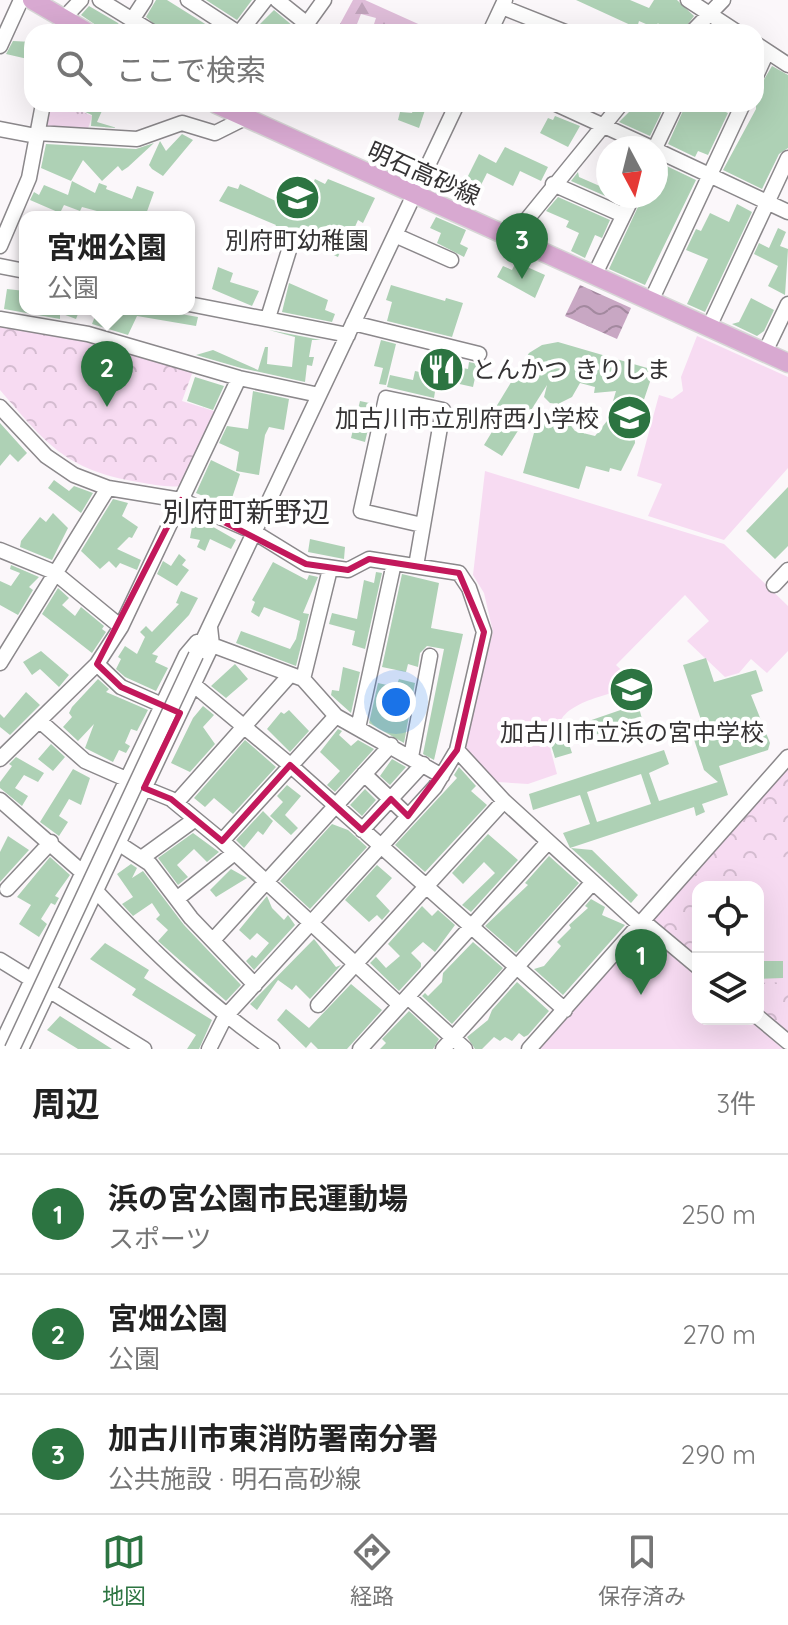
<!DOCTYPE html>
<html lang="ja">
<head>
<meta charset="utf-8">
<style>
  :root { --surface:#fff; --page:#f6f6f6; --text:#222; --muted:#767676; --line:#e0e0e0; --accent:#2c7441 }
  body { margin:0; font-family:Quicksand,"Noto Sans JP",sans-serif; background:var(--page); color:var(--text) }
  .controls { position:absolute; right:24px; bottom:24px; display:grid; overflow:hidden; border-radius:16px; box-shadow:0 8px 32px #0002 }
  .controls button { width:72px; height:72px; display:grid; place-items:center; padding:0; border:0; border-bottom:2px solid var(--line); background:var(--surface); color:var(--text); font:40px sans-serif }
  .compass { position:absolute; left:596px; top:136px; width:72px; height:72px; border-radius:50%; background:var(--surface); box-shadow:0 8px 32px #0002; rotate:173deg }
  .you { position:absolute; left:396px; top:702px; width:28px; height:28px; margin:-20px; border:6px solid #fff; border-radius:50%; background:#1a73e8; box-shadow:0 0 0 12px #1a73e833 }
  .badge { display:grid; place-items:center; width:52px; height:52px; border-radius:50%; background:var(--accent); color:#fff; font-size:26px; font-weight:700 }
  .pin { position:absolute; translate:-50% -66px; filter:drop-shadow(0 2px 4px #0008) }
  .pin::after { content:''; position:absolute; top:42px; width:28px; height:24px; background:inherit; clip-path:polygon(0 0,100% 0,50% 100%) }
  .popup { position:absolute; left:19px; top:211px; width:176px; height:104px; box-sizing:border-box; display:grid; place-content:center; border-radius:16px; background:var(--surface); filter:drop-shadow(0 2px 6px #0005); font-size:26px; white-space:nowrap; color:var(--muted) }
  .popup b { font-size:30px; color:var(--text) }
  .popup::after { content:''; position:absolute; left:50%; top:100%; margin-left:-16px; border:16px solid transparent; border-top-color:var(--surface) }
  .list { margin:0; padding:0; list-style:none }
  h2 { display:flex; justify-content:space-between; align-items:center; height:104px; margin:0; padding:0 32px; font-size:34px }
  h2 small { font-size:26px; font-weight:400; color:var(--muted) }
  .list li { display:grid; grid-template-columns:52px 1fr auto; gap:24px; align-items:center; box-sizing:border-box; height:120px; padding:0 32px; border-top:2px solid var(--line) }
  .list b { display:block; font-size:30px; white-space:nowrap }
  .list p { margin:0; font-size:26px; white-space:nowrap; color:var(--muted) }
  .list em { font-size:26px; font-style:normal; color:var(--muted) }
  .icon { flex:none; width:44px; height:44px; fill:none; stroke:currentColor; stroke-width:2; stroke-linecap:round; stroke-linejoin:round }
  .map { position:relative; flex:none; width:788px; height:1049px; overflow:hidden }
  .search { position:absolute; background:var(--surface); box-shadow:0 8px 32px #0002; left:24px; right:24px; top:24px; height:88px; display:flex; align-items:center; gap:20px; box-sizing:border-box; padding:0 28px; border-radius:24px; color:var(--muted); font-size:30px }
  .sheet { height:464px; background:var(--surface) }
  nav { display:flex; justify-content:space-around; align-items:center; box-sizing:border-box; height:112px; border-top:2px solid var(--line); background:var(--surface); font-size:22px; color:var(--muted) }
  nav a { display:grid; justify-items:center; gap:4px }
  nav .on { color:var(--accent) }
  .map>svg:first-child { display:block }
  .grass { fill:url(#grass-tufts) }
  .forest { fill:url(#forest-firs) }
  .park { fill:url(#park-crowns) }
  .pitch { fill:#f7dbf2 }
  .water { fill:url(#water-waves) }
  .building { fill:#aed1b5; fill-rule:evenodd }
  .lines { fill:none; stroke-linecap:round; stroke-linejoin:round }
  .minor-casing { stroke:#8b888b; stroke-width:17 }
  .major-casing { stroke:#d7d6d6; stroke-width:21 }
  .minor { stroke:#fff; stroke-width:14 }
  .major { stroke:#d8a9d1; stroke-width:18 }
  .minor-bridge-casing { stroke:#8b888b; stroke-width:17; stroke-linecap:butt }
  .minor-bridge { stroke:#fff; stroke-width:14 }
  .marked { fill:none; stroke:#c2185b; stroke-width:6; stroke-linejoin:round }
  .labels { text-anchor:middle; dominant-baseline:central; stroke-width:8; stroke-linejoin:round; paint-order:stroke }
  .street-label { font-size:24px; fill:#353334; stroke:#fff }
  .poi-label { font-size:24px; fill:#353334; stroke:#fff }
  .quarter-label { font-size:28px; fill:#353334; stroke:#fff }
</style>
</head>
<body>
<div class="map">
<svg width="788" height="1049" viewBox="0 0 788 1049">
  <defs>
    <pattern id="grass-tufts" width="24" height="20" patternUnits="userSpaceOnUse" patternTransform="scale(2)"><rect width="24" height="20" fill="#f7dbf2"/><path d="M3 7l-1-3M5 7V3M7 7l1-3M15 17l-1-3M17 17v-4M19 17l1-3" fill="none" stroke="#d4bcd0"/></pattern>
    <pattern id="forest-firs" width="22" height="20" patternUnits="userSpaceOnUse" patternTransform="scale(2)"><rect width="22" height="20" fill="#dfbdd9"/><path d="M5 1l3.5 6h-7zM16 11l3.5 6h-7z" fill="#c0a3bb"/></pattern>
    <pattern id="park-crowns" width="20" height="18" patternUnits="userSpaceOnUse" patternTransform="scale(2)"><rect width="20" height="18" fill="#f7dbf2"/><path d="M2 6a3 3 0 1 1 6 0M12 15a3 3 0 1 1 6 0" fill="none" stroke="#d4bcd0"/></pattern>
    <pattern id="water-waves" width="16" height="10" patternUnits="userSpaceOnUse" patternTransform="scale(2)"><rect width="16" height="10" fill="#c8a7c3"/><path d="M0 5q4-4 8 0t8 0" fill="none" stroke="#a3899f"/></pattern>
  </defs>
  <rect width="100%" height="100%" fill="#fbf7fa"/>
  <path class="grass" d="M48 104H65L92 116 86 135 43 131Z"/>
  <path class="forest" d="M353 0H365L436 32H398L374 24 376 18 361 14 357 24H340Z"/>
  <path class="park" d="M0 325 86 337 193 371 182 401 217 412 182 486C167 488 152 484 138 482 65 470 46 443 0 390Z
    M788 764V1038L758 1012V887H698V959L650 918Z"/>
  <path class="pitch" d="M697 336 788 377V468L724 540 648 516 662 484 637 476 659 395 672 399 683 391 681 377Z
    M485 471 724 544 788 606V651L767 673 751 659 739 673 725 677 687 641 709 621 685 595 616 665 638 686C616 693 562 701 559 727L546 732 557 774 528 784 498 782 463 747 493 632 484 593 473 575Z
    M788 857V982L758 983V929L763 928 757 858Z
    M647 928 698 971V1019H748L783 1049H536Z"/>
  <path class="water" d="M580 285 631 308 617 339 565 316Z"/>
  <path class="building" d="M156 0H167L218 32H163L146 17Z
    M206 0H252L237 20Z
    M576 0H630L649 8 654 0H677L694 16 682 32H664L658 23 655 28 639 21 637 28Z
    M89 6 118 23 120 26 117 32H106L81 15Z
    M274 10 293 26 291 32 255 29Z
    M13 41 32 42V60L6 54Z
    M772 66 788 75V148L779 154 762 189 723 170 756 109V93Z
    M83 104H105L97 122 117 128 91 126 92 115 81 110Z
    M415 104H427L419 128 398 120 400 112 412 113Z
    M637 104 664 107 650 136 619 122Z
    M686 104H708L728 113 708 155 698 151 695 157 668 144Z
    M555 116 580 126 568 147 540 133 548 118 553 120Z
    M182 134 193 140 163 176 152 169 149 165 160 141 166 151Z
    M154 143 128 167 122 171 118 166 102 181 83 160 71 181 41 168 46 144 136 149Z
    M505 147 548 167 541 181 520 171 513 186 487 173 481 185 467 178 479 154 496 163Z
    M656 161 696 180 645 285 609 269 643 196H656Z
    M578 172 579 177 602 187 608 173V196L621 198 619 202 571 181Z
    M315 179 325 184 328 179 375 198 363 223 358 220 354 229 350 227 338 257 290 234 279 249 267 243 276 225 219 201 228 186 238 189 240 184 299 212Z
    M72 181 95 193 99 183 107 186 106 189 132 199 137 186 154 192 145 217H119L82 207 80 211 64 205 60 213 30 200 34 192 39 195 44 185 68 195Z
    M558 197 610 220 602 238 595 235 585 258 571 251 579 233 566 227 569 221 546 211Z
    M737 204 752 212 705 312 687 304 708 259 686 250 696 229 701 231 710 213 729 222Z
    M436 217 466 230 460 244 468 248 464 257 437 243 441 233 430 228Z
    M778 228 786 232 780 246 788 249 785 295 768 286 778 266 754 254 759 243 769 248Z
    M516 262 545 275 535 298 497 277 503 266 512 270Z
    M218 267 233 273 230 282 259 291 252 306 212 289Z
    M289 283 328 300 325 310 335 314 332 322 282 312Z
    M391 285 445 301 446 298 463 303 452 337 387 321 392 302 386 300Z
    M7 289 25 291V309H80L76 319 60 313V319L4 309Z
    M751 298 774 310 764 331 757 336 732 324 739 322Z
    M98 309H175V313L198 317 196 326 137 316 128 335 92 324Z
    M269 330 321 340H312L309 357H314L312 366 307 365 305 382 241 368 196 355 213 350 258 370 265 347H268L267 364 292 367 295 337Z
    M381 340 396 344 386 385 379 384 383 368 374 366Z
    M558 342 654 370 634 429 635 443 621 471 610 468 609 472 586 466 579 489 523 473 537 422 559 428 569 423 575 431 595 436 607 421 616 391 594 393 595 387 580 383 572 397 558 404 550 403 544 397 547 385 502 456 484 445 504 412 496 407 529 353 542 345Z
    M428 356 453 361 452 366 468 369 469 362 478 364 473 387 437 379 434 398 387 387 390 375 413 380 415 371 424 373Z
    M195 377 224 386 213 410 187 401Z
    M253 391 289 399 284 430 269 427 265 435 259 475 236 471 239 452 219 443 227 426 248 429Z
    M360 401 374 404 365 442 351 438Z
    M0 423 27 453 18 462 10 454 0 466Z
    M211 460 240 474 229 507 196 493Z
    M54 480 69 491 74 486 93 493 81 513 48 488Z
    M788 487V546L775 559 746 531Z
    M113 499 128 503 122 516 138 527 132 538 129 537 117 549 141 560 137 570 120 563 116 568 109 561 100 569 81 551Z
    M53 513 68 528 52 560 20 547 21 541 40 517 46 522Z
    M194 516 236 540 231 549 210 539 205 551 197 547 200 540 190 538Z
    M310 539 345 547 344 559 308 552Z
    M179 554 186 560 182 565 189 570 177 586 157 574 163 561 171 566Z
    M273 562 307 580 309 575 318 577 303 613 309 614 296 666 236 643 241 631 290 649 296 639 300 621 264 607 259 617 251 612 255 602 252 600Z
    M11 565 39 577 29 587 33 590 18 615 0 605V581L11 586 20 573 10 569Z
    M376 572 382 573 365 649 352 645 355 631 329 624 332 613 357 619 364 580 374 583Z
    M402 574 439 583 431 628 463 634 434 760 423 754 444 649 427 646 420 653 418 667 408 664 406 672 382 667Z
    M58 588 69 598 62 605 75 616 81 607 104 626 102 629 106 632 92 653 42 614Z
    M181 591 198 598 189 615 152 654 158 656 155 662 168 668 156 691 125 677 116 669 121 659 118 657 125 646 137 654 145 637 140 632 146 626 152 632 179 604 176 603Z
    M41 651 69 675 59 687 40 669 32 675 23 662Z
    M706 658 714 682 756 670 763 691 751 695 770 743 768 750 719 766 728 795 702 804 705 812 696 816 694 807 570 848 563 833 590 824 580 795 533 810 529 794 664 750 669 764 649 773 659 801 718 782 704 770 689 724 701 720 683 665ZM641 774 651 804 597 822 587 792Z
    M235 664 248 679 226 698 211 686Z
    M343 667 360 672 351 713 331 695 332 690 339 691Z
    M98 679 109 689 106 692 148 710 137 731 131 729 125 743 130 746 126 753 119 750 113 762 85 748 94 724 78 741 63 727 72 717 69 713 72 707Z
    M399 679 415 683 404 743 369 723 378 683 396 687Z
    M26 692 40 705 10 735 0 727V714L4 718Z
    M638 704 645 730 632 737 627 724 569 744 572 753 555 758 548 735Z
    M203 706 214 715 203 727 215 744 190 772 171 763 193 718Z
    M289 710 309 731 290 752 267 729 281 712 284 714Z
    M338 729 342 731 339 735 351 746 358 740 374 749 335 792 327 785 340 771 320 752Z
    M245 740 276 767 233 814 214 798 205 807 194 798Z
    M51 744 65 757 53 771 38 759Z
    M16 757 44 773 38 782 24 775 15 788 28 796 22 806 0 788V782L12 766 9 764Z
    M392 759 406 767 390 785 380 776Z
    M459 767 476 786 471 791 487 805 425 872 395 845 457 778 454 775Z
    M73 769 90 778 81 805 69 799 59 816 68 822 59 836 40 822Z
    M287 785 301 796 285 815 298 828 291 835 270 816 283 802 277 796Z
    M365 789 376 800 362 816 350 805Z
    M263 811 273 821 263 835 258 831 244 848 236 840Z
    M332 824 348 830 367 847 310 909 280 881Z
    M193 833 219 852 207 862 194 849 177 865 188 877 178 885 158 858Z
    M488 834 518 860 471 912 462 905 495 873 484 862 463 884 452 873Z
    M8 836 29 850 0 882V852Z
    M571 848 592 850 638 895 631 903Z
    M549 856 579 883 516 953 485 926 528 885 525 883Z
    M50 857 70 875 55 896 59 898 55 905 51 903 41 919 47 924 39 937 19 924 31 905 17 897Z
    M131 864 137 868 132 878 143 871 184 925 241 985 226 1001 158 941 168 930 156 919 160 915 152 903 133 916 122 904 133 897 117 874Z
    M377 865 392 878 376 896 390 911 382 920 377 915 369 922 345 900Z
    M231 869 247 878 216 897 210 890Z
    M267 896 272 908 284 920 288 915 295 925 254 970 246 961 252 955 256 958 269 943 257 933 250 940 239 930Z
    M591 899 605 907 602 915 625 925 563 995 534 969 544 966 561 946 557 942 571 928 569 925 588 908 585 906Z
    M422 906 432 916 438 910 455 925 435 952 423 942 411 953 421 963V967L399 991 370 963 376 957 386 968 400 956 388 944Z
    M314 939 336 967 341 965 310 999 296 985 292 990 278 980 257 1010 250 1004Z
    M473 942 503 968 452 1024 422 996 425 993 428 996 442 982 443 973Z
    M105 943 149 970 144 978 212 1020 199 1049H187L196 1035 132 995 136 989 90 959Z
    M758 961H783V978L758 979Z
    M517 982 549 1011 528 1035 524 1037 519 1033 512 1041 505 1037 500 1041 494 1037 482 1049H475L467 1037 488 1020 492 1010Z
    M351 984 382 1010 347 1049H318L311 1042 306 1048 277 1020 286 1009 309 1028Z
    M409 1011 439 1039 433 1049H380L386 1043 382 1039Z
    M60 1016 112 1049H78L47 1030Z"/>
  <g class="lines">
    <defs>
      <path id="minor" d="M100 0 152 32
        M188 0 237 32
        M277 0 307 24
        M688 0 737 32
        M502 7 565 32
        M132 20 145 0
        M60 32 63 19 81 0
        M240 32 265 0
        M301 32 324 0
        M490 32 505 0
        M692 32 723 0
        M756 44 788 65
        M0 46 21 0
        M756 76 767 52
        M556 104 652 148
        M0 129 36 136
        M37 133 137 139 182 123 215 133 243 119
        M655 148 676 104
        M656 150 788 212
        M553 184 623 215
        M397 236 451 260
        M511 239 621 104
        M0 246 29 178 43 104
        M0 266 25 271
        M594 276 633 196
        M651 301 743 104
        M189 304 348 335
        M268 318 290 247
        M0 319 88 334 239 378 319 395
        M353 323 479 354
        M709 327 788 158
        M765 352 788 304
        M0 407 46 456 74 475 108 488 181 500 254 532 306 564 348 570 369 559 459 573 469 588 484 632 457 750 435 787 225 1017 209 1049
        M0 550 54 572 121 627
        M416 566 443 410 386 398 361 511 422 525
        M774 585 788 570
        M212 645 303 679 336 716 442 776
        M196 655 457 104
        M0 663 108 488
        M97 664 121 687 162 705
        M303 679 330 569
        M194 685 290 765 565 1010
        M41 722 85 761 126 779
        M358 728 394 563
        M457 750 504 801 640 925
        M411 757 430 656
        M0 759 97 664 121 627 239 378
        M364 774 408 816
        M144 788 171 799 222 841 400 1005
        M0 800 82 872
        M176 803 289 676
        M362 830 423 764
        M222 841 336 716
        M118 843 150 864 191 918 255 985
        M143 857 194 820
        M7 889 51 842
        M96 891C151 950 206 1003 272 1049
        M178 898 233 854
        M643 921 698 967
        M214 939 391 745
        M0 960 144 1049
        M408 997 465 1049
        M318 1005 504 801
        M758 1017 788 1042
        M0 1047 186 655 197 642
        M21 1049 212 645 210 627
        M360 1049 548 842
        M443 1049 593 882
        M529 1049 788 757"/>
      <path id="major" d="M32 0 87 32
        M216 104 788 363"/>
    </defs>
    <use href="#minor" class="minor-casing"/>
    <use href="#major" class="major-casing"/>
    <use href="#minor" class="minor"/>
    <use href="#major" class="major"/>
    <defs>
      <path id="minor-bridge" d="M12 1049 196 655"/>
    </defs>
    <use href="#minor-bridge" class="minor-bridge-casing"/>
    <use href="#minor-bridge" class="minor-bridge"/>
  </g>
  <path class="marked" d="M181 500 306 564 348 570 369 559 459 573 484 632 457 750 408 816 391 799 362 830 290 765 222 841 171 799 144 788 180 713 121 687 97 664Z"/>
  <defs>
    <symbol id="school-disc" viewBox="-11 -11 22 22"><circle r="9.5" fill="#2c7441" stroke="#fff"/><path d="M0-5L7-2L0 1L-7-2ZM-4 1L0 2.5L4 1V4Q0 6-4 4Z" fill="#fff"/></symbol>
    <symbol id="restaurant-disc" viewBox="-11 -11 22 22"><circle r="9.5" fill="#2c7441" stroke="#fff"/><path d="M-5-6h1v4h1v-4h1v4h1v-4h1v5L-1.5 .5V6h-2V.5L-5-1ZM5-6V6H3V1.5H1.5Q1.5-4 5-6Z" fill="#fff"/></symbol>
  </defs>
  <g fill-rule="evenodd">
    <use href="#school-disc" x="272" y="172" width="51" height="51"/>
    <use href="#restaurant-disc" x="416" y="344" width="51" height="51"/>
    <use href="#school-disc" x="604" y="392" width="51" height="51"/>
    <use href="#school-disc" x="606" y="664" width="51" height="51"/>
  </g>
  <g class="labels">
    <g class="street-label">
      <text transform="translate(424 173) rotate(24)">明石高砂線</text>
    </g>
    <g class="poi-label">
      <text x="297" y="240">別府町幼稚園</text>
      <text x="472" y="369" text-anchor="start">とんかつ きりしま</text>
      <text x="599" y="418" text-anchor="end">加古川市立別府西小学校</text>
      <text x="632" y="732">加古川市立浜の宮中学校</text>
    </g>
    <g class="quarter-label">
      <text x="246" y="511">別府町新野辺</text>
    </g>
  </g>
</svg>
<div class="controls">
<button><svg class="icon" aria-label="locate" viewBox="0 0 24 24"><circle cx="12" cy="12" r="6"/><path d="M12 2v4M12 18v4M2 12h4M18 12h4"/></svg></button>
<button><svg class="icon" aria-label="layers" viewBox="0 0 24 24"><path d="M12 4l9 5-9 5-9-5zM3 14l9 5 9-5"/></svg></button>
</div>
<svg class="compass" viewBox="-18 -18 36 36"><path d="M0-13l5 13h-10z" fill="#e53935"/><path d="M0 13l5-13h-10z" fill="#767676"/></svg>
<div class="you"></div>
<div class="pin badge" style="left:641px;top:995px">1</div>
<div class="pin badge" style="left:107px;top:407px">2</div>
<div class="popup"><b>宮畑公園</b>公園</div>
<div class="pin badge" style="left:522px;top:279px">3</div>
<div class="search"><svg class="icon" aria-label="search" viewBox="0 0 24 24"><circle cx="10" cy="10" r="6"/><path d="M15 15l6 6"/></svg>ここで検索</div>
</div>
<section class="sheet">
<h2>周辺<small>3件</small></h2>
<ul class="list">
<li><span class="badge">1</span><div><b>浜の宮公園市民運動場</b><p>スポーツ</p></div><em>250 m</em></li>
<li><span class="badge">2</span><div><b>宮畑公園</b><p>公園</p></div><em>270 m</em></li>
<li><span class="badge">3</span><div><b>加古川市東消防署南分署</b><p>公共施設 · 明石高砂線</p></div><em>290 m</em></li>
</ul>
</section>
<nav>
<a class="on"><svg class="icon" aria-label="map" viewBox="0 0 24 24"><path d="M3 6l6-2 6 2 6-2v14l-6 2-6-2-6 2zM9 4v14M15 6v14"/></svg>地図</a>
<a><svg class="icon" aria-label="directions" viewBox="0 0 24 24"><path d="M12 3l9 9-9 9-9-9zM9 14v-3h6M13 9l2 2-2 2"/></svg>経路</a>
<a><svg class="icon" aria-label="saved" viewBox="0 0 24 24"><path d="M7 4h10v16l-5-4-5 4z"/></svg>保存済み</a>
</nav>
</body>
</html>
